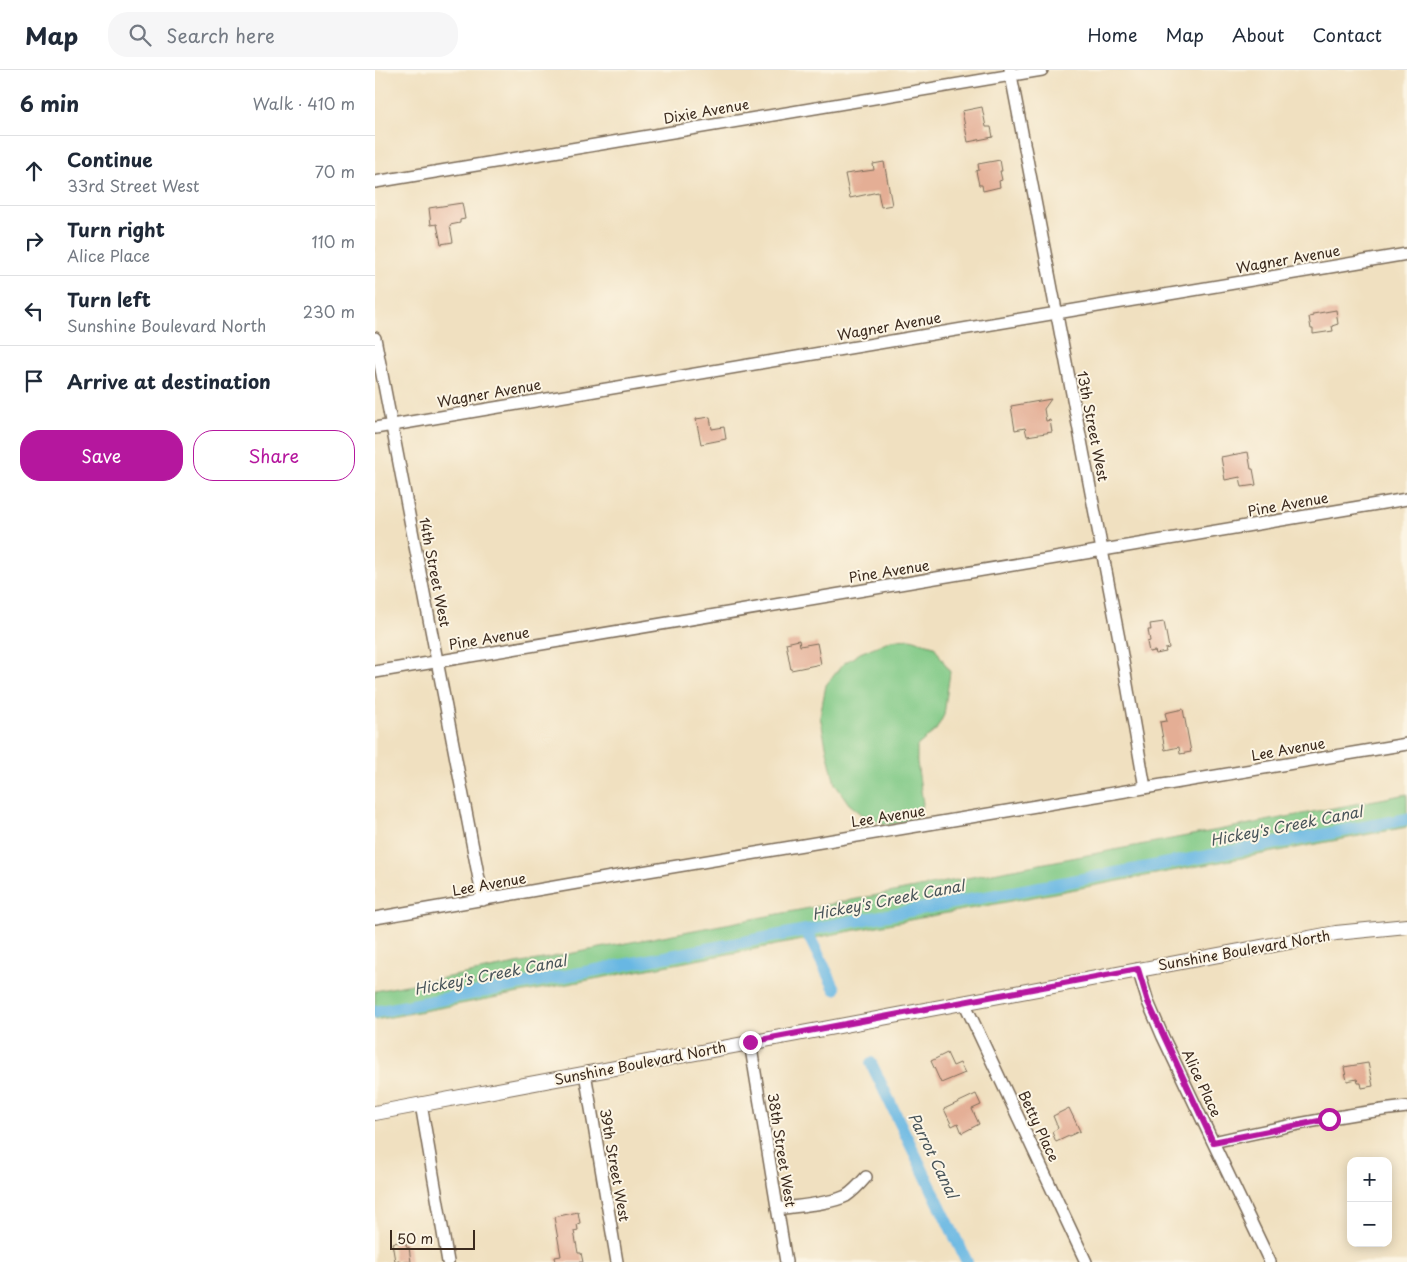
<!DOCTYPE html>
<html lang="en">
<head>
<meta charset="utf-8">
<style>
  :root { --surface:#fff; --page:#f6f6f7; --text:#1f2937; --muted:#747a83; --line:#e0e1e3; --accent:#b5179e }
  body { margin:0; font-family:"Playpen Sans",sans-serif; background:var(--page); color:var(--text) }
  .controls { position:absolute; right:15px; bottom:15px; display:grid; overflow:hidden; border-radius:10px; box-shadow:0 2px 12px #0003 }
  .controls button { width:45px; height:45px; display:grid; place-items:center; padding:0; border:0; border-bottom:1px solid var(--line); background:var(--surface); color:var(--text); font:25px sans-serif }
  .scale { position:absolute; left:15px; bottom:12px; width:85px; box-sizing:border-box; padding-left:5px; border:2px solid #3b2a1e; border-top:0; font-size:14px; line-height:18px; white-space:nowrap; color:#3b2a1e; -webkit-text-stroke:4px #fcf5e5; paint-order:stroke }
  .stop { position:absolute; width:15px; height:15px; margin:-11px; border:4px solid #b5179e; border-radius:50%; background:#fff }
  .stop.end { background:#b5179e; border-color:#fff; box-shadow:0 1px 5px #0008 }
  .list { margin:0; padding:0; list-style:none }
  h2 { display:flex; justify-content:space-between; align-items:center; height:65px; margin:0; padding:0 20px; font-size:21px }
  h2 small { font-size:16px; font-weight:400; color:var(--muted) }
  .list li { display:grid; grid-template-columns:32px 1fr auto; gap:15px; align-items:center; box-sizing:border-box; height:70px; padding:0 20px; border-top:1px solid var(--line) }
  .list b { display:block; font-size:19px; white-space:nowrap }
  .list p { margin:0; font-size:16px; white-space:nowrap; color:var(--muted) }
  .list em { font-size:16px; font-style:normal; color:var(--muted) }
  .actions { display:flex; gap:10px; padding:15px 20px }
  .actions a { flex:1; padding:11px 0; border:1px solid var(--accent); border-radius:20px; text-align:center; font-size:18px; color:var(--accent) }
  .actions .main { background:var(--accent); color:#fff }
  .icon { flex:none; width:28px; height:28px; fill:none; stroke:currentColor; stroke-width:2; stroke-linecap:round; stroke-linejoin:round }
  .map { position:relative; flex:none; width:1032px; height:1192px; overflow:hidden }
  header { display:flex; align-items:center; gap:30px; box-sizing:border-box; height:70px; padding:0 25px; background:var(--surface); border-bottom:1px solid var(--line) }
  header strong { font-size:24px }
  nav { display:flex; gap:28px; margin-inline-start:auto; font-size:18px }
  .search { width:350px; height:45px; background:var(--page); display:flex; align-items:center; gap:12px; box-sizing:border-box; padding:0 18px; border-radius:20px; color:var(--muted); font-size:19px }
  main { display:flex }
  aside { flex:1; background:var(--surface) }
  .map>svg:first-child { display:block }
  .green { fill:#80c986; stroke:#5e7a52 }
  .lines { fill:none; stroke-linecap:round; stroke-linejoin:round }
  .canal { stroke:#68b7e3; stroke-width:12 }
  .building { fill:#e4ae95 }
  .minor-casing { stroke:#7a6a57; stroke-width:14 }
  .tertiary-casing { stroke:#7a6a57; stroke-width:16 }
  .minor { stroke:#fff; stroke-width:11 }
  .tertiary { stroke:#fff; stroke-width:14 }
  .route { stroke:#b5179e; stroke-width:6 }
  .labels { text-anchor:middle; dominant-baseline:central; stroke-width:4; stroke-linejoin:round; paint-order:stroke }
  .street-label { font-size:14px; fill:#3b2a1e; stroke:#fcf5e5 }
  .water-label { font-size:15px; font-style:italic; fill:#485459; stroke:#fcf5e5 }
</style>
</head>
<body>
<header>
<strong>Map</strong>
<div class="search"><svg class="icon" aria-label="search" viewBox="0 0 24 24"><circle cx="10" cy="10" r="6"/><path d="M15 15l6 6"/></svg>Search here</div>
<nav><a>Home</a><a>Map</a><a>About</a><a>Contact</a></nav>
</header>
<main>
<aside>
<h2>6 min<small>Walk · 410 m</small></h2>
<ul class="list">
<li><svg class="icon" aria-label="ahead" viewBox="0 0 24 24"><path d="M12 20V5M6 11l6-6 6 6"/></svg><div><b>Continue</b><p>33rd Street West</p></div><em>70 m</em></li>
<li><svg class="icon" aria-label="right" viewBox="0 0 24 24"><path d="M7 20v-9h11M14 6l5 5-5 5"/></svg><div><b>Turn right</b><p>Alice Place</p></div><em>110 m</em></li>
<li><svg class="icon" aria-label="left" viewBox="0 0 24 24"><path d="M17 20v-9H6M10 6l-5 5 5 5"/></svg><div><b>Turn left</b><p>Sunshine Boulevard North</p></div><em>230 m</em></li>
<li><svg class="icon" aria-label="arrive" viewBox="0 0 24 24"><path d="M6 21V4h12l-3 4 3 4H6"/></svg><div><b>Arrive at destination</b></div></li>
</ul>
<div class="actions"><a class="main">Save</a><a>Share</a></div>
</aside>
<div class="map">
<svg width="1032" height="1192" viewBox="0 0 1032 1192">
  <rect width="100%" height="100%" fill="#fcf5e5"/>
  <filter id="ink" filterUnits="userSpaceOnUse"><feTurbulence type="fractalNoise" baseFrequency=".02" numOctaves="2"/><feDisplacementMap in="SourceGraphic" scale="10" xChannelSelector="R" yChannelSelector="G"/><feConvolveMatrix kernelMatrix="1 2 1 2 8 2 1 2 1" color-interpolation-filters="sRGB"/></filter>
  <filter id="wash" filterUnits="userSpaceOnUse"><feTurbulence type="fractalNoise" baseFrequency=".0096" numOctaves="4" result="noise"/><feDisplacementMap in="SourceGraphic" scale="20" xChannelSelector="R" yChannelSelector="G"/><feGaussianBlur stdDeviation="1.12" result="paint"/><feColorMatrix in="noise" values="0 0 0 0 0 0 0 0 0 0 0 0 0 0 0 0 0 1.4 0 .05"/><feComposite in="paint" operator="in"/></filter>
  <g filter="url(#wash)">
    <rect width="100%" height="100%" fill="#f0e0c0"/>
    <path class="green" d="M536 569 559 576 575 602 569 645 561 660 542 676V692L548 734 541 749 513 755 493 749 474 734 460 714 452 681 445 646 451 615 468 594 485 583 516 570Z
      M1032 724V757L0 950V921Z"/>
    <g class="lines">
      <path class="canal" d="M431 860 460 919
        M0 942 431 860 1032 749
        M496 993 592 1192"/>
    </g>
    <g id="blocks">
      <path class="building" d="M607 37 611 57H616L618 67 593 72 587 41Z
        M625 90 627 101H625L627 110 624 111 625 117 608 121 607 115H604L601 101 604 100 603 94Z
        M509 92 517 135 506 137 503 122 475 128 470 104 499 100 498 94Z
        M87 133 90 149 85 150V153L75 155 78 172 66 174 62 154 56 155 54 138Z
        M961 240 963 254 957 256 958 261 938 264V259H936L934 247 938 246V244Z
        M676 329 669 339 671 351 675 350 677 362 652 366 650 358 640 360 636 336Z
        M335 347 337 359 349 357 351 369 326 374 321 349Z
        M873 382 876 399H878L881 415 867 417 865 407 850 410 846 387Z
        M789 552 794 578 790 579 791 582 781 584 780 581 774 582 772 572 775 571 773 560H776L775 554Z
        M424 570 425 576 442 573 446 594 416 600 411 573Z
        M808 639 816 682 805 684 804 677 790 680 785 652 792 651 790 643Z
        M572 983 578 996 585 993 590 1003 566 1013 556 991Z
        M993 993 998 1016 987 1018 986 1013H983L982 1009 972 1011 969 997Z
        M601 1024 606 1035 597 1039 604 1054 587 1063 583 1053 577 1056 569 1039Z
        M694 1038 705 1061 681 1072 677 1062 683 1058 678 1046Z
        M203 1142 205 1153 202 1154 203 1160 199 1161 203 1183H206L208 1192H181L180 1187 186 1186 179 1147Z
        M30 1171 32 1178 34 1177 36 1192H25L24 1190 20 1191 17 1173Z"/>
    </g>
  </g>
  <g filter="url(#ink)">
    <use href="#blocks" fill-opacity="0" stroke="#7a6a57" stroke-width="1"/>
    <g class="lines">
      <defs>
        <path id="minor" d="M635 0 745 574 770 718
          M0 112 667 0
          M0 268 108 830
          M0 358 1032 184
          M0 602 1032 429
          M0 848 231 808 1032 674
          M763 899 773 932 788 967 895 1192
          M589 932 711 1192
          M375 972 411 1192
          M210 1003 242 1192
          M46 1034 73 1192
          M838 1072C902 1058 967 1044 1032 1037
          M402 1139C421 1136 455 1134 471 1126 479 1121 485 1114 491 1107"/>
        <path id="tertiary" d="M0 1043 961 863 1032 856"/>
      </defs>
      <use href="#minor" class="minor-casing"/>
      <use href="#tertiary" class="tertiary-casing"/>
      <use href="#minor" class="minor"/>
      <use href="#tertiary" class="tertiary"/>
    </g>
  </g>
  <g class="lines" filter="url(#ink)">
    <path class="route" d="M375 972 763 899 773 932 838 1072 954 1049"/>
  </g>
  <g class="labels">
    <g class="street-label">
      <text transform="translate(331 41) rotate(-10)">Dixie Avenue</text>
      <text transform="translate(913 189) rotate(-10)">Wagner Avenue</text>
      <text transform="translate(514 256) rotate(-10)">Wagner Avenue</text>
      <text transform="translate(114 323) rotate(-10)">Wagner Avenue</text>
      <text transform="translate(718 356) rotate(79)">13th Street West</text>
      <text transform="translate(913 434) rotate(-10)">Pine Avenue</text>
      <text transform="translate(514 501) rotate(-9)">Pine Avenue</text>
      <text transform="translate(60 502) rotate(79)">14th Street West</text>
      <text transform="translate(114 568) rotate(-9)">Pine Avenue</text>
      <text transform="translate(913 679) rotate(-10)">Lee Avenue</text>
      <text transform="translate(513 746) rotate(-9)">Lee Avenue</text>
      <text transform="translate(114 814) rotate(-10)">Lee Avenue</text>
      <text transform="translate(869 880) rotate(-10)">Sunshine Boulevard North</text>
      <text transform="translate(265 993) rotate(-11)">Sunshine Boulevard North</text>
      <text transform="translate(827 1013) rotate(65)">Alice Place</text>
      <text transform="translate(664 1056) rotate(65)">Betty Place</text>
      <text transform="translate(407 1080) rotate(81)">38th Street West</text>
      <text transform="translate(240 1095) rotate(80)">39th Street West</text>
    </g>
    <g class="water-label">
      <text transform="translate(911 755) rotate(-11)">Hickey's Creek Canal</text>
      <text transform="translate(513 829) rotate(-11)">Hickey's Creek Canal</text>
      <text transform="translate(115 904) rotate(-11)">Hickey's Creek Canal</text>
      <text transform="translate(559 1085) rotate(64)">Parrot Canal</text>
    </g>
  </g>
</svg>
<div class="controls">
<button>+</button>
<button>−</button>
</div>
<div class="scale">50 m</div>
<div class="stop" style="left:954px;top:1049px"></div>
<div class="stop end" style="left:375px;top:972px"></div>
</div>
</main>
</body>
</html>
